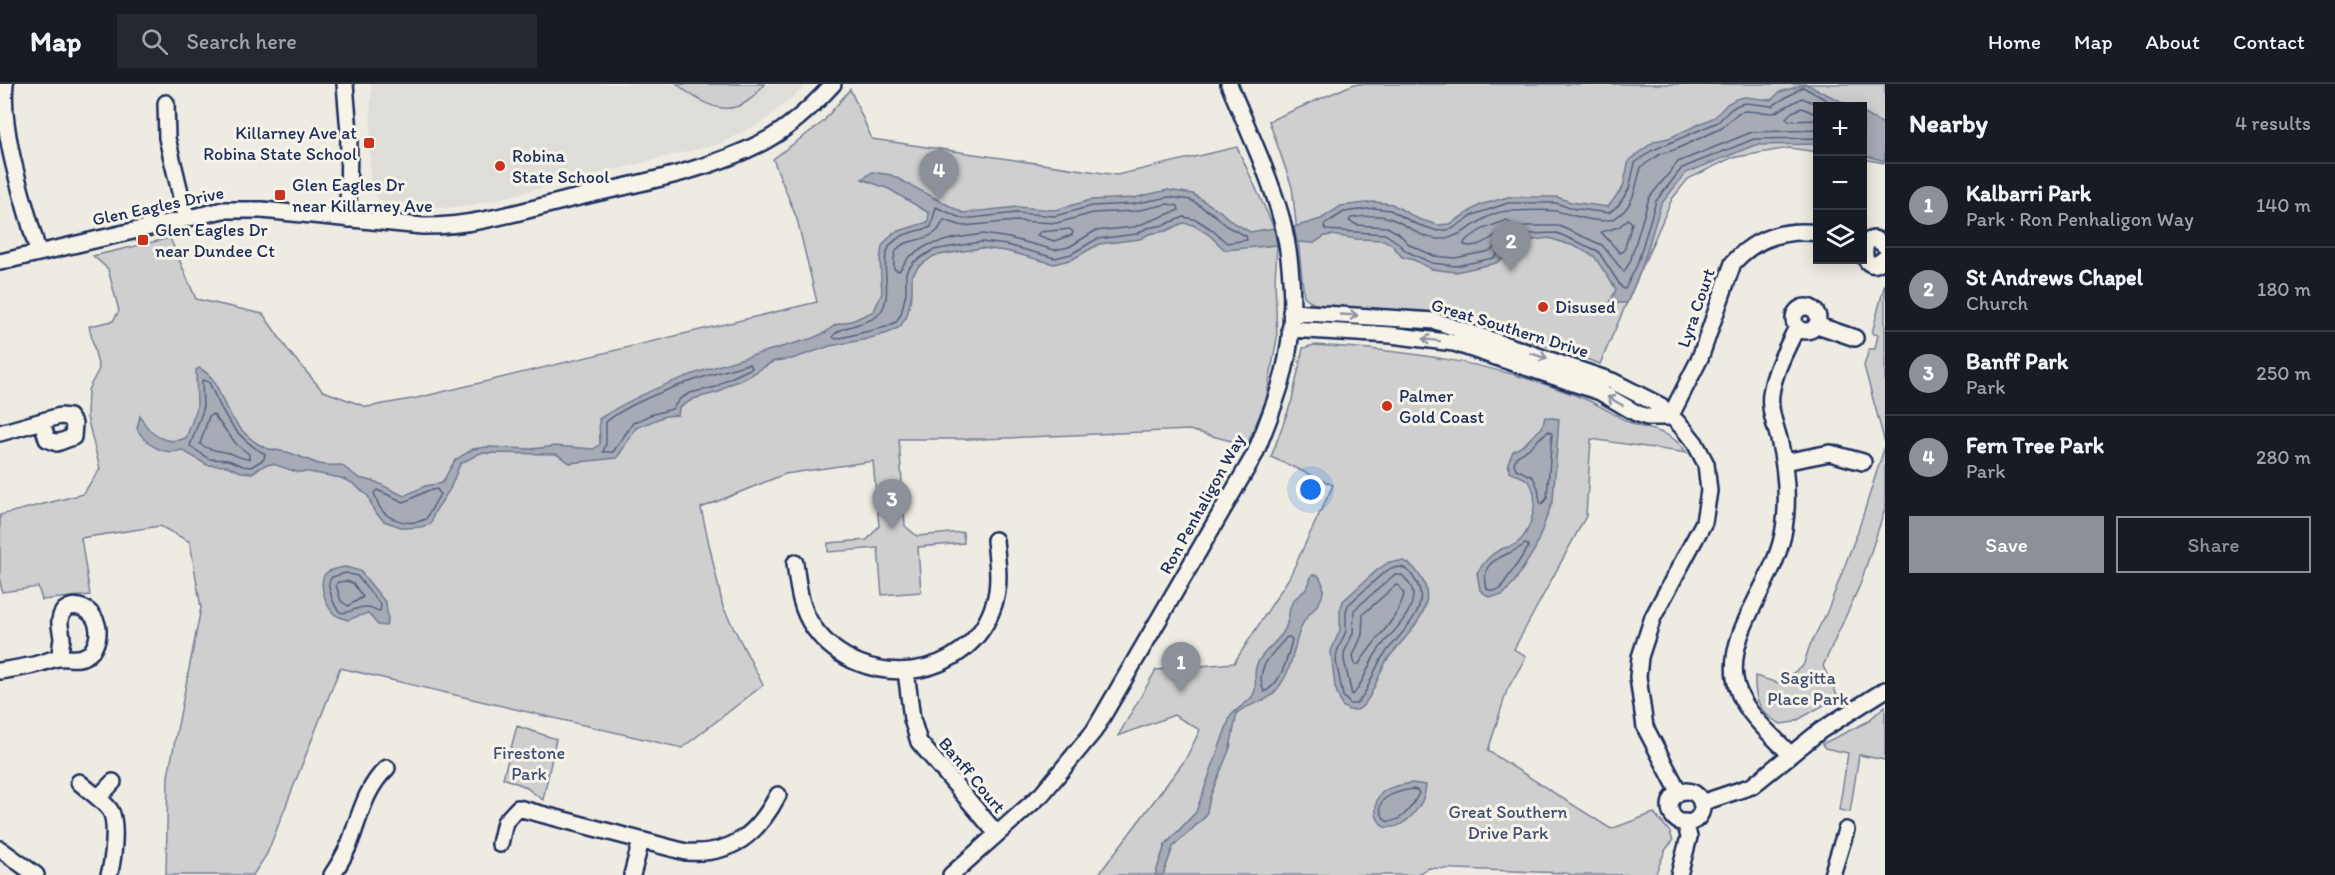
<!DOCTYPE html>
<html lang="en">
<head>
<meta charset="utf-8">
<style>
  :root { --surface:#171b24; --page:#242831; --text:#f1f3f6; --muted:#9ea1a6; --line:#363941; --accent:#8c9099 }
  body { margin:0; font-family:Itim,sans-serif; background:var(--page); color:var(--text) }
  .controls { position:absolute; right:18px; top:18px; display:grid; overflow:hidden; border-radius:0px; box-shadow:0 3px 15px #0003 }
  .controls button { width:54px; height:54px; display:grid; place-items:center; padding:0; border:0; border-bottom:2px solid var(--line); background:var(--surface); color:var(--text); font:30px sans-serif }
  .you { position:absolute; left:1311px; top:406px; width:21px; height:21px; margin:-15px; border:4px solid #fff; border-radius:50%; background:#1a73e8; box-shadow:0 0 0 9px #1a73e833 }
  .badge { display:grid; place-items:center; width:39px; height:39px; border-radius:50%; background:var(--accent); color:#fff; font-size:20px; font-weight:700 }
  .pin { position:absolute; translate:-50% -50px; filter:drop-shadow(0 2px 3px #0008) }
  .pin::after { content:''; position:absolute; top:32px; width:21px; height:18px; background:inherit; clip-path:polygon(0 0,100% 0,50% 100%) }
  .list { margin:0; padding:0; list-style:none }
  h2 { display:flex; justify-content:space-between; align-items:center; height:78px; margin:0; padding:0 24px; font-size:26px }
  h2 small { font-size:20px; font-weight:400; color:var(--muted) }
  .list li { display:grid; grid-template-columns:39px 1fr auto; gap:18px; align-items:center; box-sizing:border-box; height:84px; padding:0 24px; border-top:2px solid var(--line) }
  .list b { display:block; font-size:22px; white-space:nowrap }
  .list p { margin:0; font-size:20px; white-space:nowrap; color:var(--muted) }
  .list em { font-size:20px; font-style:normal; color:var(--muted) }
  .actions { display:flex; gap:12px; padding:18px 24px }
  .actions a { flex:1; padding:14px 0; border:2px solid var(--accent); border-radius:0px; text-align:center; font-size:21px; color:var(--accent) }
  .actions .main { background:var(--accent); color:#fff }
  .icon { flex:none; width:33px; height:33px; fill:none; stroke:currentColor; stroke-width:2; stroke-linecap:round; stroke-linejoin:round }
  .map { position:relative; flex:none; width:1885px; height:791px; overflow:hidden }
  header { display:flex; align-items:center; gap:36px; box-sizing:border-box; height:84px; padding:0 30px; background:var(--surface); border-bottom:2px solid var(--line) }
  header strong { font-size:28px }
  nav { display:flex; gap:33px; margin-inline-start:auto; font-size:21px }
  .search { width:420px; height:54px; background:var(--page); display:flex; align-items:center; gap:15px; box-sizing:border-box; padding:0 21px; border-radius:0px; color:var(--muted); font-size:22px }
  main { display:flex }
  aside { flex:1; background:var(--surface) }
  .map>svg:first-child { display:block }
  .built { fill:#deddd8 }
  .green { fill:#cfcfcf; stroke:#757f96; stroke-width:1.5 }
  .water { fill:#a6abb5; stroke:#6e7992; stroke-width:1.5 }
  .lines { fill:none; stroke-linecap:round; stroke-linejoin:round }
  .shore { stroke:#536181; stroke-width:1.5 }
  .minor-casing { stroke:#1b2f5e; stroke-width:20 }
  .minor { stroke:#f7f3e8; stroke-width:15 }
  .oneway { stroke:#8991a3 }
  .poi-dot { fill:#c8321e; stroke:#f7f3e8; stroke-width:2 }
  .labels { text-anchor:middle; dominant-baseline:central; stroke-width:6; stroke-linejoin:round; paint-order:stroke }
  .poi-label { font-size:18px; fill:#1b2f5e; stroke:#f7f3e8; text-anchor:start }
  .street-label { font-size:18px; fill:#1b2f5e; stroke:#f7f3e8 }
  .park-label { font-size:18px; fill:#3f4f75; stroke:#f7f3e8 }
</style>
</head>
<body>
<header>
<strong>Map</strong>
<div class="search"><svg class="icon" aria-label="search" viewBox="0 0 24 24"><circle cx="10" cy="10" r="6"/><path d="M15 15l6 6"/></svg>Search here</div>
<nav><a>Home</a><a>Map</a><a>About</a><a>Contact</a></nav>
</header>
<main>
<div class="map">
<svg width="1885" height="791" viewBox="0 0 1885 791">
  <rect width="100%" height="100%" fill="#eeebe2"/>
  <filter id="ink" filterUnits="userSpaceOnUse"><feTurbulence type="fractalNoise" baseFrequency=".0167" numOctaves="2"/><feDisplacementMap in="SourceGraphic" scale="12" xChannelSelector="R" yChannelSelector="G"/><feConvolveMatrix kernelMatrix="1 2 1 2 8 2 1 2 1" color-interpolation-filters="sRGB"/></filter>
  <g filter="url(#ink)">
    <path class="built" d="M371 0H808L764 37 722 59 473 121 444 124 379 116 370 105Z"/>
    <path class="green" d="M677 0H764C737 39 707 25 677 0Z
      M1354 0H1885V79L1863 75 1862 22H1818L1817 68 1789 64 1731 74 1688 95 1672 115 1600 280 1556 264 1517 255 1436 231 1314 220 1304 212 1292 103 1269 37Z
      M850 5 872 55 1117 91 1237 63 1274 144 1277 161 1275 196 1277 254 1266 316 1247 361 1189 346 982 355H899L905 442 917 452 963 448 964 459 918 463 921 508 882 511 878 464 828 468V459L867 456 879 442 873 377 785 390 701 424 723 523 763 601 682 664 340 584 267 770 253 791H166L168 692 201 524 190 458 160 442 81 454 90 511 42 516 38 503 2 508 0 496V431L83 410 100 385 87 333 88 306 99 285 89 242 113 237 119 227 108 185 93 172 170 154 196 215 263 230 290 269 323 307 367 323 417 314 817 218 797 135 773 75 823 38Z
      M1885 199V425L1860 501 1823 582 1838 613 1794 638 1781 640C1759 630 1754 614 1755 592L1778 599 1803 582 1810 561 1827 528 1858 447 1883 368 1885 359 1864 282 1869 265H1875L1878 251 1872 249Z
      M1314 261C1408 266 1497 279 1585 315 1600 321 1614 331 1629 338 1655 350 1668 343 1687 369L1591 355 1586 432 1514 565 1526 573 1507 606 1488 667 1611 745 1654 729 1670 748 1673 757 1666 765 1655 791H1573L1565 789 1429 784 1415 791H1098L1185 676 1200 646 1174 631 1118 652 1156 586 1234 579 1289 494 1333 401 1271 373 1292 316 1303 264Z
      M1885 622V676L1859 671 1850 728 1839 726 1848 669 1825 664 1822 660 1867 638Z
      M517 642 556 655 543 716 524 702 503 694Z"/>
    <path class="water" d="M1806 0 1850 22H1818L1817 60 1755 61 1686 89 1661 120 1642 183 1627 219H1610L1616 205 1594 172 1574 162 1549 154 1526 157 1496 179 1456 188 1431 185 1414 176 1402 173 1393 162 1384 156 1356 155 1332 151 1325 152 1314 159 1297 158 1294 143 1321 135 1341 122 1374 118 1392 120 1418 135 1438 141 1450 140 1480 121 1508 113H1557L1571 118 1608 123 1623 103 1629 76 1655 57 1669 54 1715 33 1727 20 1736 15 1745 13 1771 16 1780 8Z
      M1863 29 1885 41V77L1863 71Z
      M872 88 891 91 963 129 1017 123 1055 126 1091 116 1133 114 1168 106 1193 110 1220 127 1231 137 1250 148 1274 144 1277 161 1225 166 1208 150 1193 141 1183 139 1166 147 1149 150 1140 155 1099 160 1073 175 1054 180 1006 167 981 164 934 172 918 183 912 192V209L907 232 900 243 888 249 863 256 830 262 792 275 774 277 746 294 728 301 719 308 693 315 679 324 678 331 665 332 636 344 617 374 570 379 556 370 480 369 460 380 450 405 434 429 431 440 421 443 404 444 384 437 374 427 368 412 352 399 341 394 309 388H297L273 380 265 381 252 389 241 388 227 382 207 381 182 366C164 372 146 361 137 345L140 332C151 352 165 362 186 354L197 324 196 286 199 284C218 294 217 307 227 325 235 340 249 357 266 364 274 367 284 366 293 370 316 378 314 382 341 381L359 394 376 398 404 412 425 402 442 399 455 376 473 365 486 363 532 365 555 362 594 365 600 360 599 335C663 293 741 275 813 254L826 248 835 241 854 236 874 227 882 209 880 176 882 162 893 149 928 138 929 129 889 105 862 95Z
      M1545 333 1559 335 1553 416 1535 465 1515 497 1503 511 1489 513 1480 506 1477 489C1484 478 1491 469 1504 464 1508 463 1513 462 1517 459 1532 449 1542 408 1527 396 1522 392 1515 391 1510 388L1508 379 1513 367C1525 363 1531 352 1542 344Z
      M1404 477C1411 480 1416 485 1420 492 1443 525 1401 554 1385 579 1378 592 1370 620 1357 626H1349L1342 622 1335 603 1331 567 1340 546V527L1343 517 1377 486 1389 478Z
      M345 483 360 487 386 519 388 536 386 542 378 541 368 529 347 536C343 534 338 533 334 530 326 522 317 498 326 489 331 485 339 484 345 483Z
      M1312 491H1318C1322 497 1324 501 1323 508 1322 520 1309 528 1303 539 1291 564 1295 587 1273 610 1262 621 1248 619 1237 629L1230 664 1210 713 1206 732 1173 763 1163 791H1155L1165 761 1196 728 1230 633C1237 623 1249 619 1253 611 1259 602 1252 591 1257 580 1262 567 1277 559 1284 547 1289 539 1288 529 1291 521 1293 513 1303 510 1307 504 1309 501 1310 495 1312 491Z
      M1412 699 1426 701C1425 721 1405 747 1384 743 1377 736 1375 731 1376 722 1377 703 1397 702 1412 699Z"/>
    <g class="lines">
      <path class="shore" d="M1818 31 1802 24 1792 28 1786 34 1789 37 1818 36
        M1818 46 1752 48 1678 78 1649 114 1630 178 1624 188 1602 161 1559 142H1526L1508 152 1490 167 1455 174 1434 172 1410 161 1398 149 1387 143 1357 141 1349 137 1351 134C1364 132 1379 130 1392 135 1408 141 1420 154 1438 155 1465 156 1482 127 1510 127 1522 127 1546 125 1556 127 1571 130 1600 142 1615 134 1634 124 1636 101 1641 83L1660 70 1674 66 1722 44 1738 29 1745 27 1774 29 1802 14 1821 22
        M1818 54 1754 55 1682 84 1656 117 1637 181 1625 205 1622 204 1598 167 1557 149 1529 150 1512 159 1493 174 1456 182 1432 179 1406 167 1397 158 1385 150 1326 146 1324 143 1325 140 1344 128 1374 124 1390 126 1416 140 1438 147 1452 145 1473 131 1508 119H1556L1570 124 1609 129 1618 122 1629 105 1635 79 1651 67 1718 38 1731 25 1738 21 1745 19 1772 22 1803 3 1837 22
        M1169 113 1191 116 1216 132 1228 143 1246 152 1247 156 1227 159 1211 145 1197 136 1184 133 1164 141 1147 144 1137 150 1097 155 1071 170 1055 174 1007 161 981 158 933 166 914 178 906 188V209L901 230 896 238 886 243 836 255 833 253C837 242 867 241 877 232 900 211 871 172 897 155 906 148 921 147 931 143L936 123 963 135 1016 129 1055 132 1092 122 1133 120Z
        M1168 120 1178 122 1179 126 1134 143 1095 147 1069 163 1055 166 1009 154 983 150 956 154 928 161 909 173 899 187 894 185C891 149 918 163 936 148 940 145 941 140 944 136L963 142 1016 137 1057 139 1093 129 1135 127Z
        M1628 135 1632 139 1624 167 1620 169 1601 148 1619 143Z
        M1507 136 1510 138 1509 141C1495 150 1482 166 1464 161L1465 157 1481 146Z
        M1070 145 1073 148 1072 151 1054 157 1037 151 1040 148Z
        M748 280 751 281 752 284 726 296 716 303 690 309 680 315 672 325 650 331 633 339 613 368H603L606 360V338C637 312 708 291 748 280Z
        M202 296 209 298C222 329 234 353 265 370L264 375 251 383 243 382 228 376 209 375 190 362 203 326Z
        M213 330 237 361 249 370V375C241 375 236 371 229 369 217 366 210 367 200 360L209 332Z
        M1549 347 1552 350 1547 414 1542 420 1540 418 1538 404 1533 393 1516 385 1514 379 1517 372C1530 367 1537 354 1549 347Z
        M437 405 440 410 426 435C411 442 388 438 379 422 377 418 376 413 374 409L377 406 404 418 427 407Z
        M1525 460 1528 461V464L1500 505 1493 507 1487 505C1478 472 1506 475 1525 460Z
        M1402 483C1408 486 1412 490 1415 496 1435 525 1395 553 1381 575 1373 588 1367 611 1356 620H1350L1343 612 1336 577 1337 568 1346 547V528L1348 521 1381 491 1391 484Z
        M346 489 357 492 381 521 380 527C376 527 373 523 367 523 350 521 341 544 331 511 329 503 327 499 332 493Z
        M1394 491H1402C1407 496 1414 504 1413 512 1411 536 1387 551 1375 571 1369 580 1359 608 1352 611L1344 576V569L1353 549 1354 526Z
        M346 497 353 499 363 513 348 522 341 517 336 501 338 498Z
        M1396 501 1399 502 1404 510C1398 537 1373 556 1359 580L1355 581 1353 572 1362 551 1363 530Z
        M1287 553H1290L1292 556C1287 574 1282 600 1264 608 1254 584 1272 570 1287 553Z
        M1412 705 1417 706 1419 709C1413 721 1402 740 1386 737 1368 714 1396 708 1412 705Z"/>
      <defs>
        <path id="minor" d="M5 0C0 50 25 119 38 168
          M345 0 349 48 348 135
          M166 19 167 54 186 133
          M1885 162C1858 135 1858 200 1885 174
          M0 178 223 126H262L422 142C474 143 524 126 575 114 638 99 705 88 763 58 790 44 812 23 833 0
          M1794 235a12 12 0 1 1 24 0a12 12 0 1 1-24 0Z
          M1291 228 1435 237 1612 297 1661 322 1683 344 1695 359 1706 380 1709 407 1704 438 1653 533 1640 573 1638 593 1645 643 1679 708
          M1817 241 1855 254
          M1290 245 1391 251 1454 259 1600 308 1636 329 1647 333H1670
          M1670 333 1700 274 1733 179C1755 154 1784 145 1818 149
          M0 349 60 332 69 333 74 340 73 353 57 359 47 355 42 338
          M1784 378 1830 369 1863 378
          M795 479C798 502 800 525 814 544 861 609 969 599 994 520 1001 499 997 477 995 456
          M0 587C14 585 28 583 41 579 47 578 53 574 59 574 69 573 77 577 87 571 92 569 95 562 97 556 105 524 64 510 60 536 59 542 62 549 62 555 61 561 60 568 60 574
          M906 587 912 635 919 658 997 750
          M1790 670C1770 649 1739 625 1735 594 1728 543 1776 498 1784 445 1789 414 1786 385 1779 355 1775 340 1769 326 1771 310 1774 287 1787 264 1797 243
          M79 698C89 707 103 716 110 726 118 738 113 778 109 791
          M1670 723a16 16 0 1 1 32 0a16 16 0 1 1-32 0Z
          M98 714 113 698
          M1701 719 1752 702 1820 647 1885 606
          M500 760 505 738 518 724 686 768C732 771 757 751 778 711
          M0 765 36 791
          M332 791C338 782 344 772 349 761 359 735 365 704 387 684
          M632 791 641 757
          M951 791 1042 710 1094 647 1255 370C1265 344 1276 319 1283 292 1296 244 1294 181 1281 133 1268 87 1247 44 1229 0
          M1679 791 1689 753 1685 738
          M1832 791 1846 746"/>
      </defs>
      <use href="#minor" class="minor-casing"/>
      <use href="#minor" class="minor"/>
    </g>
    <defs><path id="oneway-shaft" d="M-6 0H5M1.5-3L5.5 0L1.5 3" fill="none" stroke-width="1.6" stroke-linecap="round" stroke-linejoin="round" transform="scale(1.5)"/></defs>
    <g class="oneway">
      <use href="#oneway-shaft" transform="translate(1349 231) rotate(3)"/>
      <use href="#oneway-shaft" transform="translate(1431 256) rotate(-173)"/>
      <use href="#oneway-shaft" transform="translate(1539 272) rotate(18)"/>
      <use href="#oneway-shaft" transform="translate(1615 317) rotate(-150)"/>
    </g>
  </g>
  <g class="poi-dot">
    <rect x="363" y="53" width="12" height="12" rx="3"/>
    <circle cx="500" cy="82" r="6"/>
    <rect x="274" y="105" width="12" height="12" rx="3"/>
    <rect x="137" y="150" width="12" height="12" rx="3"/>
    <circle cx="1543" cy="223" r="6"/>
    <circle cx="1387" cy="322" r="6"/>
  </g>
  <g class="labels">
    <g class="poi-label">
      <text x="357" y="49" text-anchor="end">Killarney Ave at<tspan x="357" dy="21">Robina State School</tspan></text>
      <text x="512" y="72">Robina<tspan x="512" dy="21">State School</tspan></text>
      <text x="292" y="101">Glen Eagles Dr<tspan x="292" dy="21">near Killarney Ave</tspan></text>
      <text x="155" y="146">Glen Eagles Dr<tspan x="155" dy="21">near Dundee Ct</tspan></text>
      <text x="1555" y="223">Disused</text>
      <text x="1399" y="312">Palmer<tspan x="1399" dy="21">Gold Coast</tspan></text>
    </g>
    <g class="street-label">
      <text transform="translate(158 122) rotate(-12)">Glen Eagles Drive</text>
      <text transform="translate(1696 224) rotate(-71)">Lyra Court</text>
      <text transform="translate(1510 244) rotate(17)">Great Southern Drive</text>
      <text transform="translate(1202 420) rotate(-61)">Ron Penhaligon Way</text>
      <text transform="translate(972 691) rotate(50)">Banff Court</text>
    </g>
    <g class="park-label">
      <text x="1808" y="594">Sagitta<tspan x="1808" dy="21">Place Park</tspan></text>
      <text x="529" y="669">Firestone<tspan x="529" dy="21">Park</tspan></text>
      <text x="1508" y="728">Great Southern<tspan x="1508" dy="21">Drive Park</tspan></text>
    </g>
  </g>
</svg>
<div class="controls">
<button>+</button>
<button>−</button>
<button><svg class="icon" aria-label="layers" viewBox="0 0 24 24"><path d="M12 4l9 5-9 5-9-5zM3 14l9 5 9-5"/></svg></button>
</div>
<div class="you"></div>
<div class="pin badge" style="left:1181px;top:608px">1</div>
<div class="pin badge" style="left:1511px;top:187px">2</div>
<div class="pin badge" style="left:892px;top:445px">3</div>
<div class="pin badge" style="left:939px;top:116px">4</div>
</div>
<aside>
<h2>Nearby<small>4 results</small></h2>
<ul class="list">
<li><span class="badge">1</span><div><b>Kalbarri Park</b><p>Park · Ron Penhaligon Way</p></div><em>140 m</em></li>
<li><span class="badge">2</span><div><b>St Andrews Chapel</b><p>Church</p></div><em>180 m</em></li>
<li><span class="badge">3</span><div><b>Banff Park</b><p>Park</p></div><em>250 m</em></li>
<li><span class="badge">4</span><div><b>Fern Tree Park</b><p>Park</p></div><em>280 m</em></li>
</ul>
<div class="actions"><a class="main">Save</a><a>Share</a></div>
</aside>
</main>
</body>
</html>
